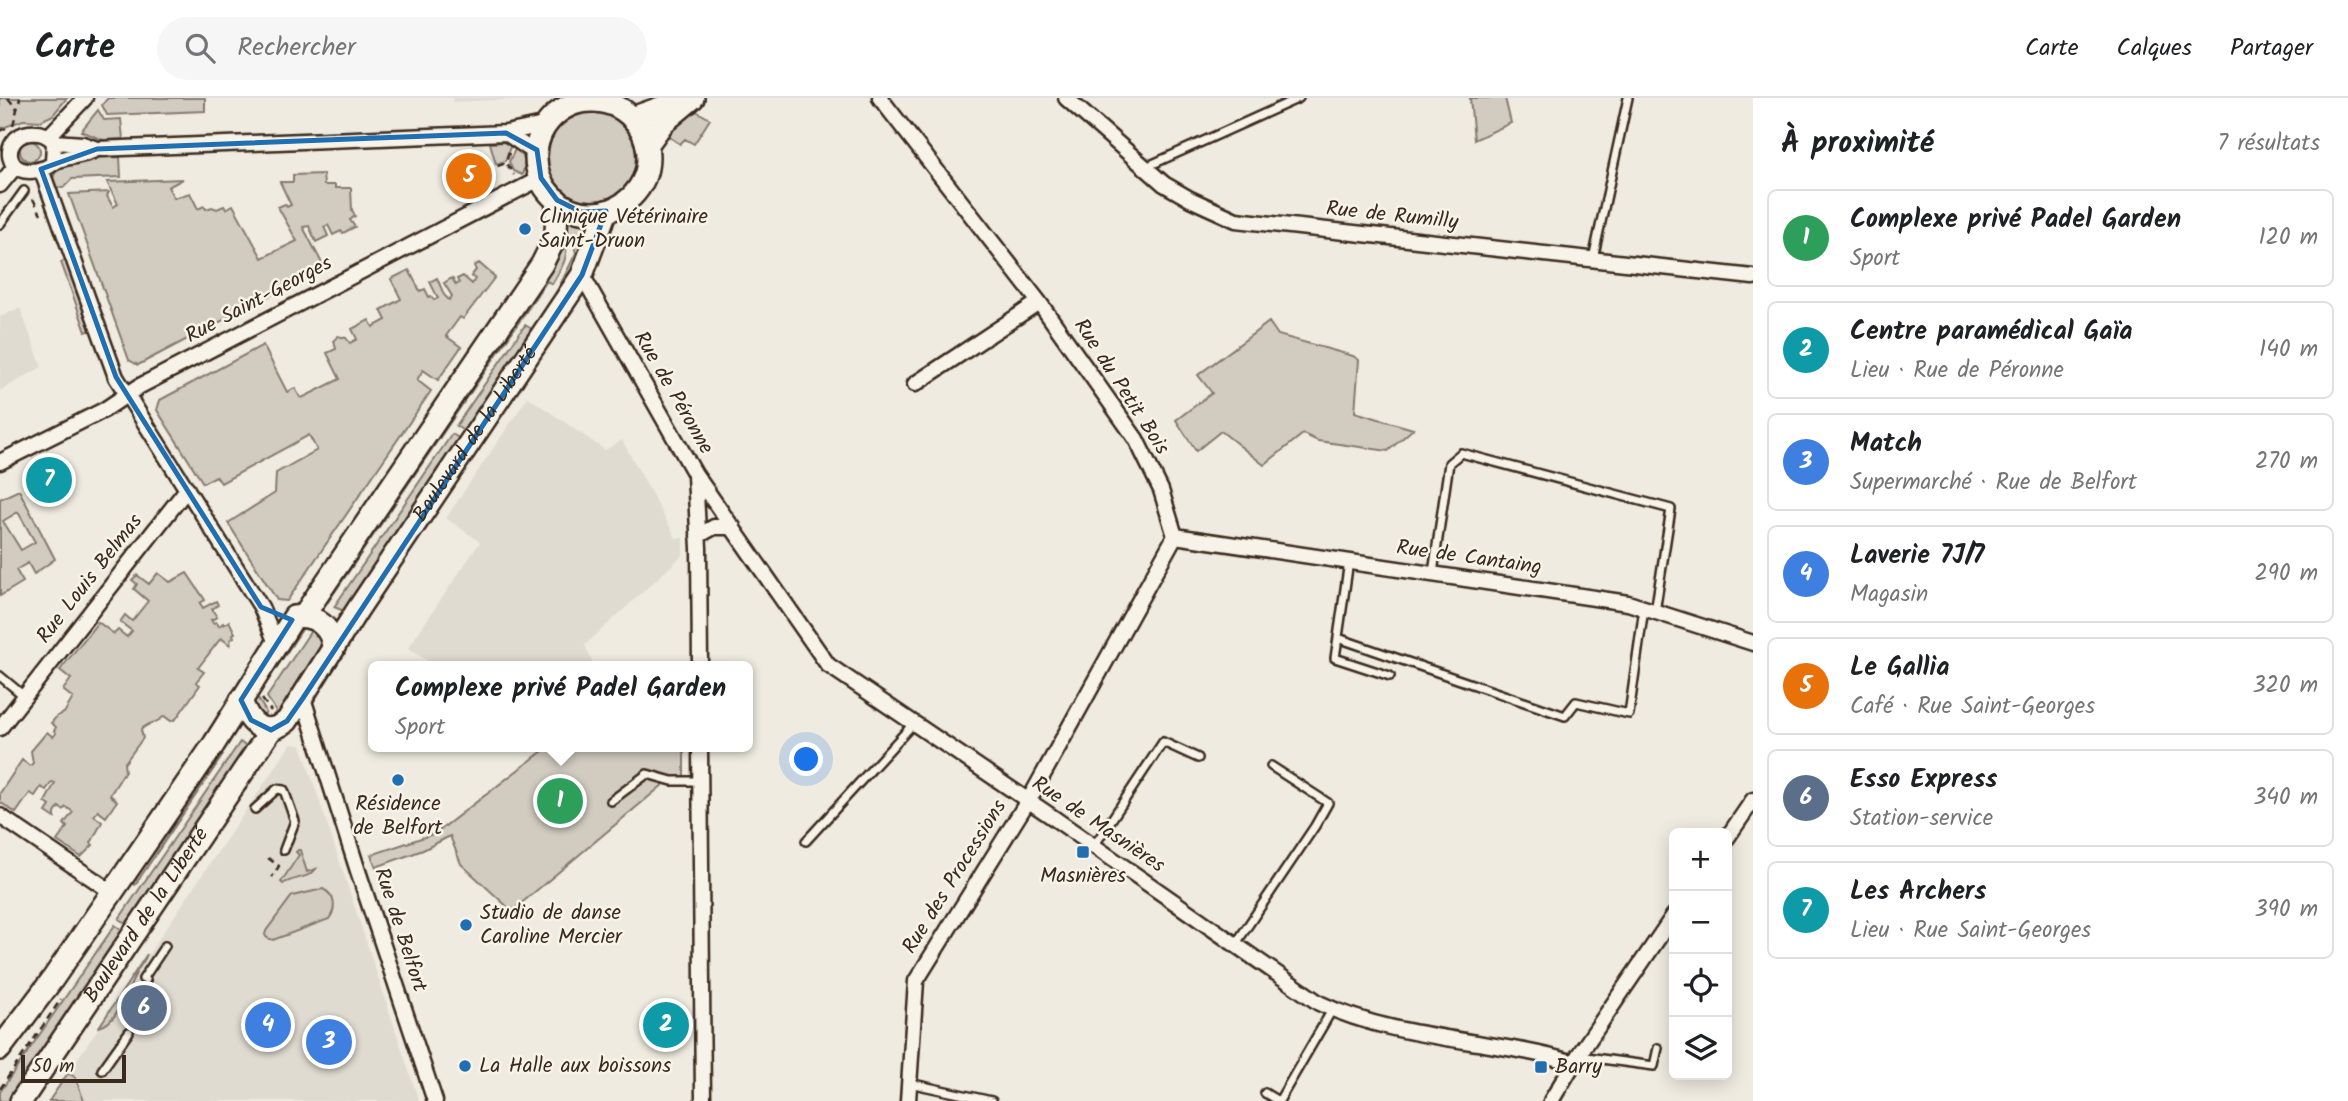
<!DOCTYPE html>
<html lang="fr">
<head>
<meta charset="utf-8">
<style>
  :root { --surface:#fff; --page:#f6f6f6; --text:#202124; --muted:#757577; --line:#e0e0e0; --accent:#db2777 }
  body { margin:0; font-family:Kalam,sans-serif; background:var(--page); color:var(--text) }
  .controls { position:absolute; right:21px; bottom:21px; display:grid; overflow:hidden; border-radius:10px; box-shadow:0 4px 18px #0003 }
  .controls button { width:63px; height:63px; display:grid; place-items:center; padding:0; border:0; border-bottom:2px solid var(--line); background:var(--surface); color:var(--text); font:35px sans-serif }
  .scale { position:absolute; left:21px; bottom:18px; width:105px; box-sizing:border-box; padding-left:7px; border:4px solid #3b2a1e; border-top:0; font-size:19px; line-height:24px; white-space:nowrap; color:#3b2a1e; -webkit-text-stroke:5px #f7f3e8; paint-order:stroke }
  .you { position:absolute; left:807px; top:662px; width:24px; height:24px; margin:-18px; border:5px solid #fff; border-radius:50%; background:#1a73e8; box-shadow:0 0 0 10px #1a73e833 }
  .badge { display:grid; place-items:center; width:46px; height:46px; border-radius:50%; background:var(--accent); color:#fff; font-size:23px; font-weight:700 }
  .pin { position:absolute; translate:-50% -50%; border:4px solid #fff; box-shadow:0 2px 7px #0006 }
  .popup { position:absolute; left:368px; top:563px; width:385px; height:91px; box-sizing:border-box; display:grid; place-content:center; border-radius:10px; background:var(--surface); filter:drop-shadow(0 2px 5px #0005); font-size:23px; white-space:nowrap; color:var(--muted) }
  .popup b { font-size:26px; color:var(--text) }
  .popup::after { content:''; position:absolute; left:50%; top:100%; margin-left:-14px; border:14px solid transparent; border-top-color:var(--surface) }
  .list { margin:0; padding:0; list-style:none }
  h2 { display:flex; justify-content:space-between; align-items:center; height:91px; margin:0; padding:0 28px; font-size:30px }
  h2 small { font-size:23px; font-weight:400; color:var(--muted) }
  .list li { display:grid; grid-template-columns:46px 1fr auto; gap:21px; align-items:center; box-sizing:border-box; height:98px; margin:0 14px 14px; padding:0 14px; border:2px solid var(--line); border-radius:10px }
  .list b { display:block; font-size:26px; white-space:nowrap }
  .list p { margin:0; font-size:23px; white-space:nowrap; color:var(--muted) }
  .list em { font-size:23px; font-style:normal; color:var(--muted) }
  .icon { flex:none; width:38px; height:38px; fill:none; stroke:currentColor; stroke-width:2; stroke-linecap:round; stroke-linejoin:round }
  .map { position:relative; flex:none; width:1753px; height:1003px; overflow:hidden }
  header { display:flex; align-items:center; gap:42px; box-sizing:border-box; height:98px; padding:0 35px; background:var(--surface); border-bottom:2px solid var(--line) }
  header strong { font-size:33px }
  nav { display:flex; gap:38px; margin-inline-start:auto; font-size:24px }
  .search { width:490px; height:63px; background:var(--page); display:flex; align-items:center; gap:18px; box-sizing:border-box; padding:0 24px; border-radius:38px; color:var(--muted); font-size:26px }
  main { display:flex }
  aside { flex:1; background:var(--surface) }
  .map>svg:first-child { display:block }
  .built { fill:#e0dbd0 }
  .green { fill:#d1cbc0; stroke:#867a6f; stroke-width:2; fill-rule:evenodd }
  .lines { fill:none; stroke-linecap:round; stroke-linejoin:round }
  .lane-casing { stroke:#3b2a1e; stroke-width:12 }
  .street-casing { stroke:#3b2a1e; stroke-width:19 }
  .secondary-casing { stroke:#3b2a1e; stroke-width:26 }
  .path { stroke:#3b2a1e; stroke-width:2.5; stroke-dasharray:7 5; stroke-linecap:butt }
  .lane { stroke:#f7f3e8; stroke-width:7 }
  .street { stroke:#f7f3e8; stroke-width:14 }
  .secondary { stroke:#f7f3e8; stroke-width:21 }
  .marked { fill:none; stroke:#1f6fb2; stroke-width:5; stroke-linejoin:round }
  .poi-dot { fill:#1f6fb2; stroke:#f7f3e8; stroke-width:2.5 }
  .labels { text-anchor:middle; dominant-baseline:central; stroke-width:5; stroke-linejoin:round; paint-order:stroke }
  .street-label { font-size:21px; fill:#3b2a1e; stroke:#f7f3e8 }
  .poi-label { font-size:21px; fill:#3b2a1e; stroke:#f7f3e8; text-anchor:start }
</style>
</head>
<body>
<header>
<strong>Carte</strong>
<div class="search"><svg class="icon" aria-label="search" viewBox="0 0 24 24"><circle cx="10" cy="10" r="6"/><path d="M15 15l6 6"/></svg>Rechercher</div>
<nav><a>Carte</a><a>Calques</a><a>Partager</a></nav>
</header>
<main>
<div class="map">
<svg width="1753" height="1003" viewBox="0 0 1753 1003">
  <rect width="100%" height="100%" fill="#efebe0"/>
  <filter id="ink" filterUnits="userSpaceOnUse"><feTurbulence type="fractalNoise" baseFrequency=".0143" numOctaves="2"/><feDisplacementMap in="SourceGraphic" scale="14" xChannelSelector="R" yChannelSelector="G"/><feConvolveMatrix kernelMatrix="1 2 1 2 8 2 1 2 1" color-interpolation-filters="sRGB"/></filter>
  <g filter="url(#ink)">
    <path class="built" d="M453 0H543L453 4Z
      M20 210 42 269 0 293V219Z
      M528 299 605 352 622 342 676 440H683V457L585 547 594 568H435L408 550 480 444 446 420Z
      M291 646 301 647 419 1003H49Z"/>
    <path class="green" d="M0 0H67L53 17 41 23 23 22 0 31Z
      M108 0H205V13L107 17 102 7Z
      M1470 0H1505L1511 25 1474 42Z
      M98 12 104 22 121 21 123 41 103 42 81 33Z
      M696 13 710 21 694 46 685 41 680 46 668 38 670 32 692 14Z
      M547 60a46 46 0 1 1 92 0a46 46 0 1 1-92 0Z
      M20 53a10 10 0 1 1 20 0a10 10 0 1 1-20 0Z
      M506 44 511 46 505 63 496 66 490 45Z
      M516 49C525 56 526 67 522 77L513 73 509 64Z
      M120 59 121 79 72 81 63 90 53 89V80L57 70 79 60Z
      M323 76 324 87H335V90H351L352 112 355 118 350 122 355 129 343 135 341 133 333 137 328 127 324 129 328 138 316 144 309 128 303 129 324 169 138 267 129 262 69 96 109 94 107 98 113 109 118 106 107 84 183 81 168 89 174 100 190 95 198 111 204 108 206 111 212 109 217 111 224 108 226 111 233 107 262 160 297 143 278 109 285 106 287 109 291 107 280 84H293V77Z
      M569 124 593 128 579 167 560 198 556 195 576 155 573 144 562 136 566 126Z
      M560 143 565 145C570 159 559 174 552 186L547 183 469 297 464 294Z
      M66 162 91 232 86 234 61 164Z
      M479 165 495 179 463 221 460 219 446 238 461 249 438 282 423 272 417 282 431 293 287 503 277 502 228 425 275 395 276 375 317 352 309 337 221 385 216 378 203 385 157 312 160 302 263 247 287 294 295 290 300 299 302 300 340 281 327 255 336 251 334 242 338 238 346 240 350 245 357 241 352 231 369 222 373 229 386 222 381 212 401 201 391 181 409 172 420 193 425 191 429 199 431 198 434 202 438 200 430 184 437 180 444 197 449 202 452 198 444 185 452 180 456 187 459 185 457 181 463 178 472 186 475 181 471 178 476 172 474 168Z
      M551 202 555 205 467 335 456 328 525 227 532 231Z
      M1269 224 1278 237 1353 258 1359 262 1355 314 1413 331 1388 353 1318 343 1303 336 1264 367 1221 333 1196 353 1176 322 1212 295 1198 277Z
      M460 301 464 304 328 504 323 501Z
      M452 336 462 342 344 513 334 509Z
      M19 392 55 461 34 476 28 465 16 472 23 484 0 498V401ZM18 414 35 444 21 452 3 423Z
      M158 475 170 484 187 475 205 502 200 505 203 510 216 503 218 507 212 511 217 519 211 522 213 525 216 524 219 528 223 525 224 527 229 523 235 535 233 536 234 539 231 541 230 547 221 540 198 570 204 574 196 584 200 587 176 621 171 623 164 618C158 626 147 624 141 632L143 640 124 666 125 673 110 697 117 703 106 719 98 713 94 718 102 724 91 745 93 747 81 759 57 743 67 729 64 726 73 714 66 709 63 712 59 709 55 715V720L46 714 50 708 45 704 55 685 52 684 46 692 41 689 35 698 30 695 16 715 0 704V695L22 662 30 668 33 665 31 653 47 634 53 639 56 635 54 633 56 629 51 625 57 618 64 615 73 600 63 592 71 581 60 572 98 524 114 536 118 532 127 539 132 533 120 524 125 517 132 523 148 503 134 491 137 486 132 482 137 477 149 486Z
      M297 530H303L257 599 266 614 262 622 250 602Z
      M312 531 326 545 284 621 269 625 276 613 267 599Z
      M240 644 251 652 131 829 119 821Z
      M548 649H684V685L664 686 512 813 461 766 450 738 423 752 376 769 371 757 436 735Z
      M218 654 223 657 135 787 130 784Z
      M298 752H300L307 774 316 771C309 781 293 779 283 786L281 784 299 757 296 754Z
      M323 791C335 797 337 810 329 821L273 842 267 840 265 837 266 833 292 798Z
      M115 827 127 835 11 1003H0V994Z
      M147 856C145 863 139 868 136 875 129 890 117 926 99 929Z
      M68 975 75 979 84 1003H49Z"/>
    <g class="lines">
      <defs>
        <path id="lane" d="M1146 69 1299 0
          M0 126 24 93
          M1593 161 1628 0
          M1349 463 1335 560 1390 578
          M1433 475 1449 365 1461 355 1671 411 1655 514
          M1338 540 1565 618 1576 604 1629 616 1644 510
          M0 578 24 598
          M611 703 647 676 672 683H700
          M255 711 277 691 284 692 295 723 284 752
          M806 743 913 626
          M1094 748 1163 644 1198 660
          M1235 847 1315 728 1328 705 1271 668
          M146 882 143 881 165 848
          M1579 958 1654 968 1658 950
          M102 972 129 934
          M909 985 992 1003
          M1265 995 1278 1003
          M1279 1003 1332 912"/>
        <path id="street" d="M880 0 1039 204 1136 341 1161 392 1175 438 1034 693 916 883 908 1003
          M1066 0 1164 86 1190 101 1236 122 1753 179
          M506 35 528 50 537 52
          M49 38 85 0
          M54 44 83 46 97 51
          M53 64 54 44C47 36 40 34 29 35 0 39 3 85 45 70 51 68 54 64 59 62 72 57 85 58 97 51L506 35 548 26
          M41 71 116 279 261 509 276 545
          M0 87 14 70
          M582 177 695 376 828 567 1048 716 1319 905C1399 943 1490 940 1574 965
          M915 286 1039 204
          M0 364 104 312 140 288 541 80
          M695 378 699 450 700 568
          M698 438 714 429H733
          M1175 438 1628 505 1753 545
          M303 600 358 773 435 1003
          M0 630 187 391
          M700 649 703 1003
          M0 718 112 794
          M1727 740 1753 702
          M1551 1003 1578 958 1674 817"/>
        <g id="secondary">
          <circle cx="592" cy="59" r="56"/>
          <path d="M632 20 683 2"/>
          <path d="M647 47 663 25 693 0"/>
          <path d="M304 517 542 166 556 138 557 102"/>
          <path id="s1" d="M241 602C249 626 264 641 287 623L358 511 582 177 606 113"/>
          <path d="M0 951 52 882 214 646 294 519C316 516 333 530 333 552"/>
          <path id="s2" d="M21 1003 271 632"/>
        </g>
      </defs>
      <use href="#lane" class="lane-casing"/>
      <use href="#street" class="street-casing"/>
      <use href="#secondary" class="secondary-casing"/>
      <path class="path" d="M8 0 17 11
        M13 27 20 0
        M0 33 6 30
        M509 55 506 65 514 77
        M486 72 506 65
        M33 101 41 116
        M262 601 271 613
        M268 760 279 768 272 779
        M0 991 61 901"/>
      <use href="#lane" class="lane"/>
      <use href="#street" class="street"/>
      <use href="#secondary" class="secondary"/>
    </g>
  </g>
  <path class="marked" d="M506 35 537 52 541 80 557 102 581 114 606 113 582 177 303 600 287 623 271 632 251 622 241 602 292 522 261 509 116 279 41 71 97 51Z"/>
  <g class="poi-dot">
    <circle cx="525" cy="131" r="7"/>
    <circle cx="398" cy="682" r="7"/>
    <rect x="1076" y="747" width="14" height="14" rx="3.5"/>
    <circle cx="466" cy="827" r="7"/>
    <circle cx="465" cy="968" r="7"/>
    <rect x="1534" y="962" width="14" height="14" rx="3.5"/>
  </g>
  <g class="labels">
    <g class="street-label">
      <text transform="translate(1392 118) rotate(6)">Rue de Rumilly</text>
      <text transform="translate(259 202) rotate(-28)">Rue Saint-Georges</text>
      <text transform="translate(1121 289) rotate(57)">Rue du Petit Bois</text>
      <text transform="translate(673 295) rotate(60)">Rue de Péronne</text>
      <text stroke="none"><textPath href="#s1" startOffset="406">Boulevard de la Liberté</textPath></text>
      <text transform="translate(1469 460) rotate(8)">Rue de Cantaing</text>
      <text transform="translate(90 481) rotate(-52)">Rue Louis Belmas</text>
      <text transform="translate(1098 727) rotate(34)">Rue de Masnières</text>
      <text transform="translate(955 779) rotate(-58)">Rue des Processions</text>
      <text stroke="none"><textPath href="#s2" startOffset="224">Boulevard de la Liberté</textPath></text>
      <text transform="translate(400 832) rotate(72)">Rue de Belfort</text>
    </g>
    <g class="poi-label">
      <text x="539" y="119">Clinique Vétérinaire<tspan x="539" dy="24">Saint-Druon</tspan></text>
      <text x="398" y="706" text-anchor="middle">Résidence<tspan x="398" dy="24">de Belfort</tspan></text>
      <text x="1083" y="778" text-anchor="middle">Masnières</text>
      <text x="480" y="815">Studio de danse<tspan x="480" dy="24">Caroline Mercier</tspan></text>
      <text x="479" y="968">La Halle aux boissons</text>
      <text x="1555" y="969">Barry</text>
    </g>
  </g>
</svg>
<div class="controls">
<button>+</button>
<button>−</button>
<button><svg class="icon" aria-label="locate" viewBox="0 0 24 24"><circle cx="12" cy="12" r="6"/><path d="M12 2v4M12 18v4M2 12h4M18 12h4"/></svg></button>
<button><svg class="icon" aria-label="layers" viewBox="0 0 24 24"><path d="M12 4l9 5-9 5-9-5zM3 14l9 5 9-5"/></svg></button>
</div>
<div class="scale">50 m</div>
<div class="you"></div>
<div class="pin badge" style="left:560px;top:703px;background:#2e9e5b">1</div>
<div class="popup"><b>Complexe privé Padel Garden</b>Sport</div>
<div class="pin badge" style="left:666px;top:927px;background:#0f9aa8">2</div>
<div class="pin badge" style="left:329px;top:944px;background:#3f7fe0">3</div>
<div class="pin badge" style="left:268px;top:927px;background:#3f7fe0">4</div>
<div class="pin badge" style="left:469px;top:78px;background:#e8710a">5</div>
<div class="pin badge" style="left:144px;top:910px;background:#5c6f8a">6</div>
<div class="pin badge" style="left:49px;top:382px;background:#0f9aa8">7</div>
</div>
<aside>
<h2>À proximité<small>7 résultats</small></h2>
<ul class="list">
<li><span class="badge" style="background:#2e9e5b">1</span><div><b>Complexe privé Padel Garden</b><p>Sport</p></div><em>120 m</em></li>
<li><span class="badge" style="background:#0f9aa8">2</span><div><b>Centre paramédical Gaïa</b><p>Lieu · Rue de Péronne</p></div><em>140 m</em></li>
<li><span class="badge" style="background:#3f7fe0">3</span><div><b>Match</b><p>Supermarché · Rue de Belfort</p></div><em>270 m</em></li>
<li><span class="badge" style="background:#3f7fe0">4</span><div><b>Laverie 7J/7</b><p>Magasin</p></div><em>290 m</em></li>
<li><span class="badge" style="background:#e8710a">5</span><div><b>Le Gallia</b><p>Café · Rue Saint-Georges</p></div><em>320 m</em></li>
<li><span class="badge" style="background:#5c6f8a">6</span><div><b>Esso Express</b><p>Station-service</p></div><em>340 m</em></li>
<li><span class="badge" style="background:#0f9aa8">7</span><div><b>Les Archers</b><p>Lieu · Rue Saint-Georges</p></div><em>390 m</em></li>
</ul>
</aside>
</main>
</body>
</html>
